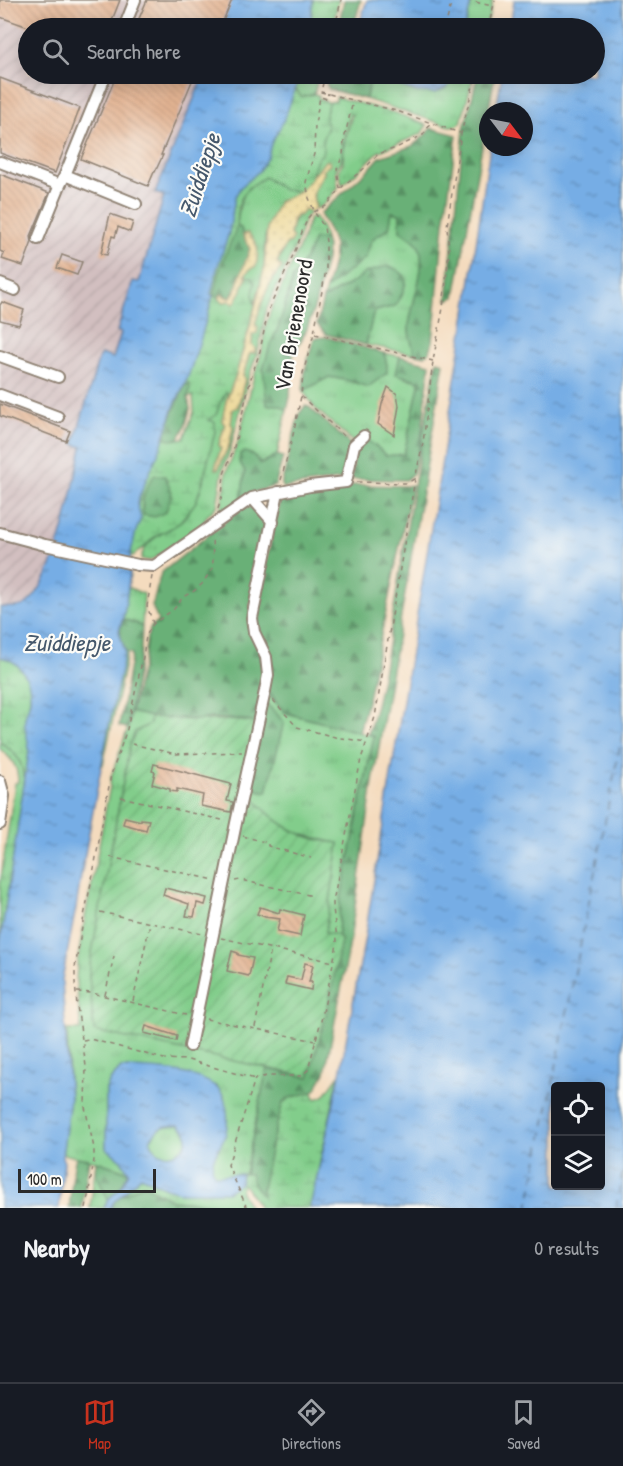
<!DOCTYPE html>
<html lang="en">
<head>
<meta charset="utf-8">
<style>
  :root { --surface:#171b24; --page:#242831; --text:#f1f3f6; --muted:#9ea1a6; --line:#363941; --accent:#c8321e }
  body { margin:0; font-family:"Patrick Hand",sans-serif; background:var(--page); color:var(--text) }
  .controls { position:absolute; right:18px; bottom:18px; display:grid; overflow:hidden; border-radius:6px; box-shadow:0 3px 15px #0003 }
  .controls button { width:54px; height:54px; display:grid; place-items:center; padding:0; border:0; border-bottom:2px solid var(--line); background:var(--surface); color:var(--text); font:30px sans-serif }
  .compass { position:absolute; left:479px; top:102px; width:54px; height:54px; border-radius:50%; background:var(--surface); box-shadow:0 3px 15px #0003; rotate:122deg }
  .scale { position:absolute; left:18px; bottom:15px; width:138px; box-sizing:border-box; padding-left:6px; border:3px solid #2b2b2b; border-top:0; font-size:16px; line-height:21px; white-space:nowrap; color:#2b2b2b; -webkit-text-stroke:4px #fdfcf7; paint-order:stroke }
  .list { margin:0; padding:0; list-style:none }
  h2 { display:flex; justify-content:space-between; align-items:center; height:78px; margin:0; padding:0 24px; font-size:26px }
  h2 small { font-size:20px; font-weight:400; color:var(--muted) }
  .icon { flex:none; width:33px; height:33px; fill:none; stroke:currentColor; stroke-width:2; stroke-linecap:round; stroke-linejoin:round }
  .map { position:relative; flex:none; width:623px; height:1208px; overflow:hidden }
  .search { position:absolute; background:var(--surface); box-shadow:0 3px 15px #0003; left:18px; right:18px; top:18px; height:66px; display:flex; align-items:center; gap:15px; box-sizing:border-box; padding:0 21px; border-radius:33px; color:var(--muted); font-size:22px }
  .sheet { height:174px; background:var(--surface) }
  nav { display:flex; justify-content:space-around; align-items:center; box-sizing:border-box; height:84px; border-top:2px solid var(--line); background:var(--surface); font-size:16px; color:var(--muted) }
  nav a { display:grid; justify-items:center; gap:3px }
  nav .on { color:var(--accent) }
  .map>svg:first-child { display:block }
  .industrial { fill:url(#industrial-furrows) }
  .grass { fill:url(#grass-tufts); stroke:#567c5b; stroke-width:1.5 }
  .forest { fill:url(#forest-firs); stroke:#4a6e51; stroke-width:1.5 }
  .wetland { fill:url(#wetland-marsh); stroke:#567c5b; stroke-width:1.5; fill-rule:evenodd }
  .sand { fill:url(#sand-dots); stroke:#8c8264; stroke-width:1.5 }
  .garden { fill:url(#garden-furrows); stroke:#567c5b; stroke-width:1.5 }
  .water { fill:url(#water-ripples); stroke:#506c88; stroke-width:1.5; fill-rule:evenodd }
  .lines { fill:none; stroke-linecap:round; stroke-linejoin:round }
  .ferry { stroke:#45586c; stroke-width:1.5; stroke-dasharray:8 6; stroke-linecap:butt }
  .building { fill:url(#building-back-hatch) }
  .minor-casing { stroke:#908374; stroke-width:14 }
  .path { stroke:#908374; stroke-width:1.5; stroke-dasharray:4.5 4.5; stroke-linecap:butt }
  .minor { stroke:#fff; stroke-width:10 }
  .labels { text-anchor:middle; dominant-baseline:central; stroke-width:4.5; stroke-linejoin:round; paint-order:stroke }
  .street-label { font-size:22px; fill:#2b2b2b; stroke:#fdfcf7 }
  .water-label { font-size:24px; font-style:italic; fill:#45586c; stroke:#fdfcf7 }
</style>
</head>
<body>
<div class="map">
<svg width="623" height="1208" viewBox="0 0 623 1208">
  <defs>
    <pattern id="industrial-furrows" width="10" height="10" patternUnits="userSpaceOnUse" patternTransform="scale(1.5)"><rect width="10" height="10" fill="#d2bfc0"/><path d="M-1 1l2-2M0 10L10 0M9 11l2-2" fill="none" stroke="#b4a4a5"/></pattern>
    <pattern id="grass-tufts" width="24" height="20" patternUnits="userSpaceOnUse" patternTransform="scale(1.5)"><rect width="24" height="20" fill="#82cd8b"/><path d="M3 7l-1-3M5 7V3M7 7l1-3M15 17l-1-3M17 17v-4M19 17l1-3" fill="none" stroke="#70b078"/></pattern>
    <pattern id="forest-firs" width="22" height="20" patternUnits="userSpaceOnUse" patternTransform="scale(1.5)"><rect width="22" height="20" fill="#69b077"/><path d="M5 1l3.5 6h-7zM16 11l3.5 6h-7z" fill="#578f62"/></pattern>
    <pattern id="wetland-marsh" width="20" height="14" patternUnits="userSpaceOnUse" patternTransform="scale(1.5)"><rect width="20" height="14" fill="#82cd8b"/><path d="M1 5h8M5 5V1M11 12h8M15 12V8" fill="none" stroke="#70b078"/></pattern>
    <pattern id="sand-dots" width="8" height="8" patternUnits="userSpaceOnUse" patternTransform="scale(1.5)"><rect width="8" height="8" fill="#eeda9e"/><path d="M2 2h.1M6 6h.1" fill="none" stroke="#cb8" stroke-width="1.8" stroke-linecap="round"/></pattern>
    <pattern id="garden-furrows" width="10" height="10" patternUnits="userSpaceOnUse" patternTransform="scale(1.5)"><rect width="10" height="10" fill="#82cd8b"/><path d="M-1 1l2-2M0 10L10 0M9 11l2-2" fill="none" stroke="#70b078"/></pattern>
    <pattern id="water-ripples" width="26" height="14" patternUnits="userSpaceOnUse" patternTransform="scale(1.5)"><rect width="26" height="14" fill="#76ade5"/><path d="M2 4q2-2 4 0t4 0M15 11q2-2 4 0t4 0" fill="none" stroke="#618dba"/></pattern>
    <pattern id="building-back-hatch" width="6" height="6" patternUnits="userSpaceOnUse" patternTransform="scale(1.5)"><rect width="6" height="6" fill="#e2b392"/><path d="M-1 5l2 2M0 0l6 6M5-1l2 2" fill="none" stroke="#c29a7e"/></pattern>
  </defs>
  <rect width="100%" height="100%" fill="#fdfcf7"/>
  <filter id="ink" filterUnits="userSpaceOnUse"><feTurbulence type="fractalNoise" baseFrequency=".0167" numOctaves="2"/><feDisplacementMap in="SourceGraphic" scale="12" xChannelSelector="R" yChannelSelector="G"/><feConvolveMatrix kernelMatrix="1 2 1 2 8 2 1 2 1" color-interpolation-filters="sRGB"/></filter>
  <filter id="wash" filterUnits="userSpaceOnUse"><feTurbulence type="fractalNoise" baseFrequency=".008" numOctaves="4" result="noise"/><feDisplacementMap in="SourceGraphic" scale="24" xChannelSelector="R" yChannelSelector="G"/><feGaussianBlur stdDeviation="1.35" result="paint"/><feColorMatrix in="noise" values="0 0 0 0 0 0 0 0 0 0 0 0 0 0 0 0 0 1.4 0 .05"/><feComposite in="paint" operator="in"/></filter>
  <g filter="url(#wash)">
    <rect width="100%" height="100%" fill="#f4dbbe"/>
    <path class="industrial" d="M0 0H262L250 28H28V74H229L67 555 9 624 0 625Z"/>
    <path class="grass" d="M313 0H339L332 28H310Z
      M472 0H493L486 28H465Z
      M300 74H322H319L314 94 301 97 295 88Z
      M350 74H367L417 92 448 87 453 74H474L461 123 455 126H449L365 99 370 81 350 75Z
      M336 97 396 113 427 125 421 134 378 152 361 169 342 185 339 170 343 163 344 143 352 115 350 114 343 140 342 155 341 162 336 169 338 188 325 203 319 208H316C310 192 316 187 324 173L323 170 325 167V162L316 173H312C322 151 324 127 328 102L336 101Z
      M265 177 284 190 300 191 295 195 279 201 265 237 264 270 255 306 253 295 254 283 252 277H247L245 275 250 269 248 233 243 235 241 229 237 226C240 200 239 190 265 177Z
      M305 208 310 212 305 218 297 243 266 311 258 351 248 379 230 451 223 469 217 506 206 517 203 524 150 561 141 559C144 540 162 534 176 525 183 521 190 510 194 504 204 489 209 450 215 432L207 420 216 415 220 403 227 391 229 395 226 401 225 425 219 445 221 448 215 469H218L229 445 232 414 233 409 238 407 241 397 243 377 249 355 251 353H254L252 345V335L255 333C254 312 267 283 281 268L277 263C278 258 282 256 283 252 284 248 284 247 287 244L291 243 293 238 290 234C293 221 294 217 305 208Z
      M392 212 400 214V231C406 235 414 238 418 245 429 264 410 306 409 327 408 335 413 346 415 354L366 345 373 315 376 311 395 306 402 296 406 282 376 270 365 273 353 282 323 299 326 289 366 257C369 240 382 226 392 212Z
      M314 216 322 228 325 239H314L309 252 293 278 279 326 270 345 267 405C276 404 280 404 287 410L277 455 260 464 239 461 245 471 241 500 219 515 225 487 226 473 238 442 253 380 262 351 265 329 270 312 301 243 309 220Z
      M384 353 400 356 397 374 405 376V378L420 381 404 454 386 456 377 447 353 442 314 407 303 391 329 377 350 381 368 387 387 365Z
      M127 587 144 594 142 627 135 623 123 619Z
      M267 693 286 713 374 736 340 903 338 935 325 933 339 843C296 836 276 826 247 792L248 788 267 791 283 722 265 702Z
      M131 712 151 717 150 724 135 732 130 745 91 958 89 975 94 1031 267 1068 241 1192 250 1208H231L227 1205 172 1200 143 1185 120 1196 141 1176 166 1188 241 1175H214L211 1169 212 1162 226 1133 227 1114 224 1096 216 1086 169 1071 121 1068 111 1079 106 1089V1148L121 1160 129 1172 96 1161 62 1154 70 1099 67 1030H81L76 982 77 963 87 906 92 884 105 812 109 792 111 777 129 725Z
      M0 742C17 753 21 760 25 779L0 943V884L15 783 18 782C18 766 12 759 0 749Z
      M179 1125C181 1127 185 1131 186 1133 192 1149 170 1160 158 1152 154 1149 152 1144 150 1140 159 1126 163 1126 179 1125Z
      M95 1170 108 1200 104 1208H90Z"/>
    <path class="forest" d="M344 0H361L353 28H338Z
      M328 74H350V75L371 80 365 99 329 89 326 83Z
      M478 74H495L455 297 447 300 464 129Z
      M431 128 457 135 444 224 433 341 430 351 425 356 415 354C413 346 408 335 409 327 410 306 429 264 418 245 414 238 406 235 400 231V214L392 212 389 229C374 236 369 240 366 257L326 289C329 275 336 259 334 245 332 234 325 224 320 214L371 167 380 157 412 146 424 136Z
      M237 226 241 228 243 235 250 249C244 265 240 284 230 299L222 294 219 298 213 296 215 293 220 268Z
      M314 239H325L327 247 326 259 316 302 307 329 293 356 291 369 290 397 287 410C280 404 276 404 267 405L263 369 270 345 279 326 293 278 309 252Z
      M387 266 396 269 405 276C407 287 401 297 395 306L375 311 373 315 366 345 326 334 317 324 323 299 353 282 365 273Z
      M326 337 384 353 387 365V373L368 387 350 381 329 377 303 391 305 370 314 338Z
      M400 356 430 364 421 440 413 473 406 480 351 479 356 450 365 439 377 447 386 456 404 454 420 381 396 374Z
      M437 361 444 363 373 782 349 948 325 1073 316 1089 312 1092 290 1098 283 1103 272 1142 262 1189 263 1199 253 1184 250 1175 245 1174 267 1069 309 1077 327 1010 341 940 338 935 340 903 374 736 368 734C383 685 390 633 398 582 410 508 422 434 437 361Z
      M189 383 190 389 188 397 190 409 185 427 179 438 173 440 166 438V429L185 385Z
      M305 406 309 407 352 446 343 479 283 488 281 485 299 414Z
      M245 452 253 455 261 464 277 455 283 457 275 486 251 493 241 500 245 471 239 461 240 454Z
      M154 474 165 476 172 492 167 512 155 517 143 515C141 497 145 489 154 474Z
      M358 485 407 486 412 485 369 694 359 732 286 713 267 693 254 619 281 495 324 487Z
      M250 507 260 512 268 525 250 606 264 667 256 723 243 720 212 718 199 720 180 718 176 719 151 717 131 712 144 659 147 637 151 627 158 621 152 606 161 573 242 508Z
      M122 619 135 623 142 627 141 651 127 728 119 726 132 654 125 652C121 638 118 633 122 619Z
      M265 702 284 722 267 792 248 788Z
      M76 1157 89 1159 82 1208H69L74 1165Z
      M96 1161 129 1172 121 1187 108 1200 95 1170Z
      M143 1184 172 1200 227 1205 231 1208H110C117 1195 131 1191 143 1184Z"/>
    <path class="wetland" d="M300 74 295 88 301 97 314 94 319 95 318 98 328 102 325 120 328 127C320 139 325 142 322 155L318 157 312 173H314L308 184 300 191 284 190 265 177 248 188 241 199 238 207 237 226 220 268 213 296 219 298 222 303C235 300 241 289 247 277H252L255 283 253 295 255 306 236 375 229 395 226 392 220 403 216 415 208 420 215 422V432L203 480 196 502 178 524 153 538 145 547 138 551 134 556 130 557 131 567 124 614 119 633 127 654 103 765 100 768 125 559 138 513V504L158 436 234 197ZM189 383 190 389 188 397 193 396 194 412 184 438 173 440 166 438V429L185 385ZM154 475 165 476 172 492 166 512 155 517 143 515C139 499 146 488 154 475Z
      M0 657C21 660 34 683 29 704 28 710 25 716 25 722 25 729 27 734 29 741 31 752 27 767 25 779 21 760 17 753 0 742Z
      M339 1075 310 1208H259L246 1187 240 1183 242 1174H250L253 1184 263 1197 262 1189 272 1142 283 1103 290 1098 312 1092 316 1099 324 1096Z"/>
    <path class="sand" d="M325 161H329L330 164 323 170 324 173C316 187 309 191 316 208L310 212 305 209 300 215 296 216 293 220 290 234 293 238 291 243 287 244C285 246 278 260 277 263L282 267C265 287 263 300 255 324L258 327 257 333 252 335V345L255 348V353H251L249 355 243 376 245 378 238 407 233 409 231 423 233 427 229 445 218 469H215L221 448 219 445 225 425 222 421 226 401 236 375 252 319 264 270 267 227 279 201C296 195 305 190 314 173H316Z
      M248 233C259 245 259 250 256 266L250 269 245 275 247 277 242 288V290L234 304 229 301 223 302 219 298 222 294 230 299 234 293 250 249 243 235Z"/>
    <path class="garden" d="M151 717C167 718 183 720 199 720 218 720 237 719 256 723L248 792C265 812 285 831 312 838 321 841 330 842 339 843L325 933 338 935 341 940 327 1010 309 1077 94 1031 89 975 91 958 130 745 135 732 150 724Z"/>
    <path class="water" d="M226 0H313L310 28H215Z
      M367 0H472L465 28H358Z
      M514 0H623V1208H310L339 1079 363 948 467 306 490 147H524V111H496L502 74H594V28H510ZM556 1086H600V1186H556Z
      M204 74H300L285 118 271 144 268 156 259 171 240 188 235 197 229 233 217 269 211 294 213 296 201 338 188 377 174 406 161 447 143 487 137 504 141 518 136 531 130 556 131 567 124 614 119 631 125 652 109 725 81 876 76 908 62 980 70 1099 62 1157 64 1162 59 1208H0V943L29 751C29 739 23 729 25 718 26 712 29 706 30 700 32 680 20 660 0 657V607C8 607 20 609 27 603 58 579 73 486 82 447L74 444 99 357 101 354 113 358 121 333 117 331 133 281 139 282 164 196 155 193Z
      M367 74H453L448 87 435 93 417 92Z
      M121 1068C147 1068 194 1070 215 1086 228 1095 229 1119 226 1133 222 1147 206 1161 215 1175L242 1174 240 1183 227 1192H180L166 1188 141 1176 113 1203 110 1208H104L108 1200 121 1187 129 1172 121 1160 106 1148V1089L111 1079ZM179 1125C180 1127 185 1131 186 1132 192 1148 171 1160 158 1152 154 1149 152 1145 150 1140 159 1126 163 1126 179 1125Z"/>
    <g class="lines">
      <path class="ferry" d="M528 1208 623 731
        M616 1208 623 1169"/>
    </g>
    <g id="blocks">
      <path class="building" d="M0 0H120L109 28H31L0 17Z
        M147 0H232L223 21 218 20 215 28H135Z
        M117 74H195L161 155H163L155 172H154L148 186 81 159Z
        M0 78 80 108 55 173 0 153Z
        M0 174 49 193 31 236 32 242 23 266 2 259 4 253 0 251Z
        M110 214 133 222 130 232 118 227 115 237 112 236 107 255 101 254Z
        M62 255 82 262 77 275 57 268Z
        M2 302 24 310 19 325 0 320V305Z
        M388 387 397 394 399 406 394 435 378 424 382 404Z
        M0 404 70 431 66 441 0 416Z
        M154 764 231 784 227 801 233 802 231 812 201 806 203 795 177 789V792L170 791V789L152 784 155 772 152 771Z
        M125 817 141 821V819L149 820 146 830 123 824Z
        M165 888 207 898 205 905 197 903 194 917 186 916 189 904 163 895Z
        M260 907 279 913 280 909 304 915 300 936 277 931 280 919 265 917 257 914Z
        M232 951 238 953V955L253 958 249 976 227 971Z
        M305 963 313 965 309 982H312L311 990 285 984 287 977 301 980Z
        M146 1026 177 1036 176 1041 144 1033Z"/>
    </g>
  </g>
  <g filter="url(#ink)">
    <use href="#blocks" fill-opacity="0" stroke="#908374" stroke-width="1.5"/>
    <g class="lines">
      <defs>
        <path id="minor" d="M124 28 135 0
          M0 162 60 185 65 175 106 74
          M65 175 136 204
          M38 239 60 185
          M0 284 15 290
          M0 356 58 377
          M0 395 58 417
          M252 498 273 522
          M0 533 45 545 138 565 154 566 252 498 310 486 346 482 354 445 364 436
          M0 781 4 796 0 824
          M190 1046 236 823 265 691 268 675 266 657 254 632 252 618 278 492"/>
      </defs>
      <use href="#minor" class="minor-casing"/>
      <path class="path" d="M467 0 492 6
        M335 28 341 0
        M445 28 452 0
        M488 28 495 0
        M325 74 321 92 397 111 460 133
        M340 189 337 169 343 155 344 140 353 101
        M315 334 433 361
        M301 396 346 438
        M281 480 294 431 301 396 303 373 314 333 326 270V242L324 227 315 213 309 198 306 182 314 154 315 124 320 97 327 99 328 93
        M357 482 407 483 414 479
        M218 509 222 496 224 474 233 451 251 378 260 351 268 311 298 244 303 229 308 218 312 213 326 206 343 186 368 165 378 154 396 148 423 135 431 123
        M152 576 147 606 153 623
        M273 700 297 727 335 737 366 742
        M132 744 176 754 242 752
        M121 797 226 821
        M243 836 268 843V846L311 858
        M110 857 215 880
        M235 881 240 880 313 896
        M100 912 202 934
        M221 938 334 962
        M77 992 92 993 186 1015
        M105 995 114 956
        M133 1001 150 924
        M206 1019 316 1041
        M255 1027 271 949
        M83 1040 90 1039 164 1059 188 1060 255 1079
        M86 1208 94 1160V1148L85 1107 86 1066 77 1006 75 982V968L84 916 93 874 111 775 127 729 143 657 146 636 153 624 174 609 183 597 194 591 202 584 212 569 213 561 212 538
        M247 1208 228 1165 255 1079 266 1076H301L308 1070 322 1017 337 944C337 930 333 917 333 902L361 759 375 717 415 479 423 443 433 361 443 308 449 252 447 226 461 134 476 74"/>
      <use href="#minor" class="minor"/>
    </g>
  </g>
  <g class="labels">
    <g class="street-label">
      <text transform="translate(293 325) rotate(-80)">Van Brienenoord</text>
    </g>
    <g class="water-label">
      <text transform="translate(199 175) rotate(-72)">Zuiddiepje</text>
      <text x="67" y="642">Zuiddiepje</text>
    </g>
  </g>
</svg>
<div class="controls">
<button><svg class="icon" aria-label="locate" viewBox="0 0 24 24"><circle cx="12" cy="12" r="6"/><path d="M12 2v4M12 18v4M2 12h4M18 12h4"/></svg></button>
<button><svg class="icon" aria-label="layers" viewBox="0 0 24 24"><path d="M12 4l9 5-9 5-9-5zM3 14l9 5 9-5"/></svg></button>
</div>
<svg class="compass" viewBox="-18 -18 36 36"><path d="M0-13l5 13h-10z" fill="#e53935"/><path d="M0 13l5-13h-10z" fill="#9ea1a6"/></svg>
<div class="scale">100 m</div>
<div class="search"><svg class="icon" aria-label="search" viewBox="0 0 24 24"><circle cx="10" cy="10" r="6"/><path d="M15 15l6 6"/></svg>Search here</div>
</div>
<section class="sheet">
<h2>Nearby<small>0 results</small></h2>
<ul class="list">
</ul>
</section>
<nav>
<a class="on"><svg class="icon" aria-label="map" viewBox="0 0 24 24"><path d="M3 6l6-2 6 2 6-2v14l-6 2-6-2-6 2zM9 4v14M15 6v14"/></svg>Map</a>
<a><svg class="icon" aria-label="directions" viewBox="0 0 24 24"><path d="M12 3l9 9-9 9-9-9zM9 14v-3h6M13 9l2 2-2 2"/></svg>Directions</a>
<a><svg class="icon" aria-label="saved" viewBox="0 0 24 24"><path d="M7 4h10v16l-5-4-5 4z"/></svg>Saved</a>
</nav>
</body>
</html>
